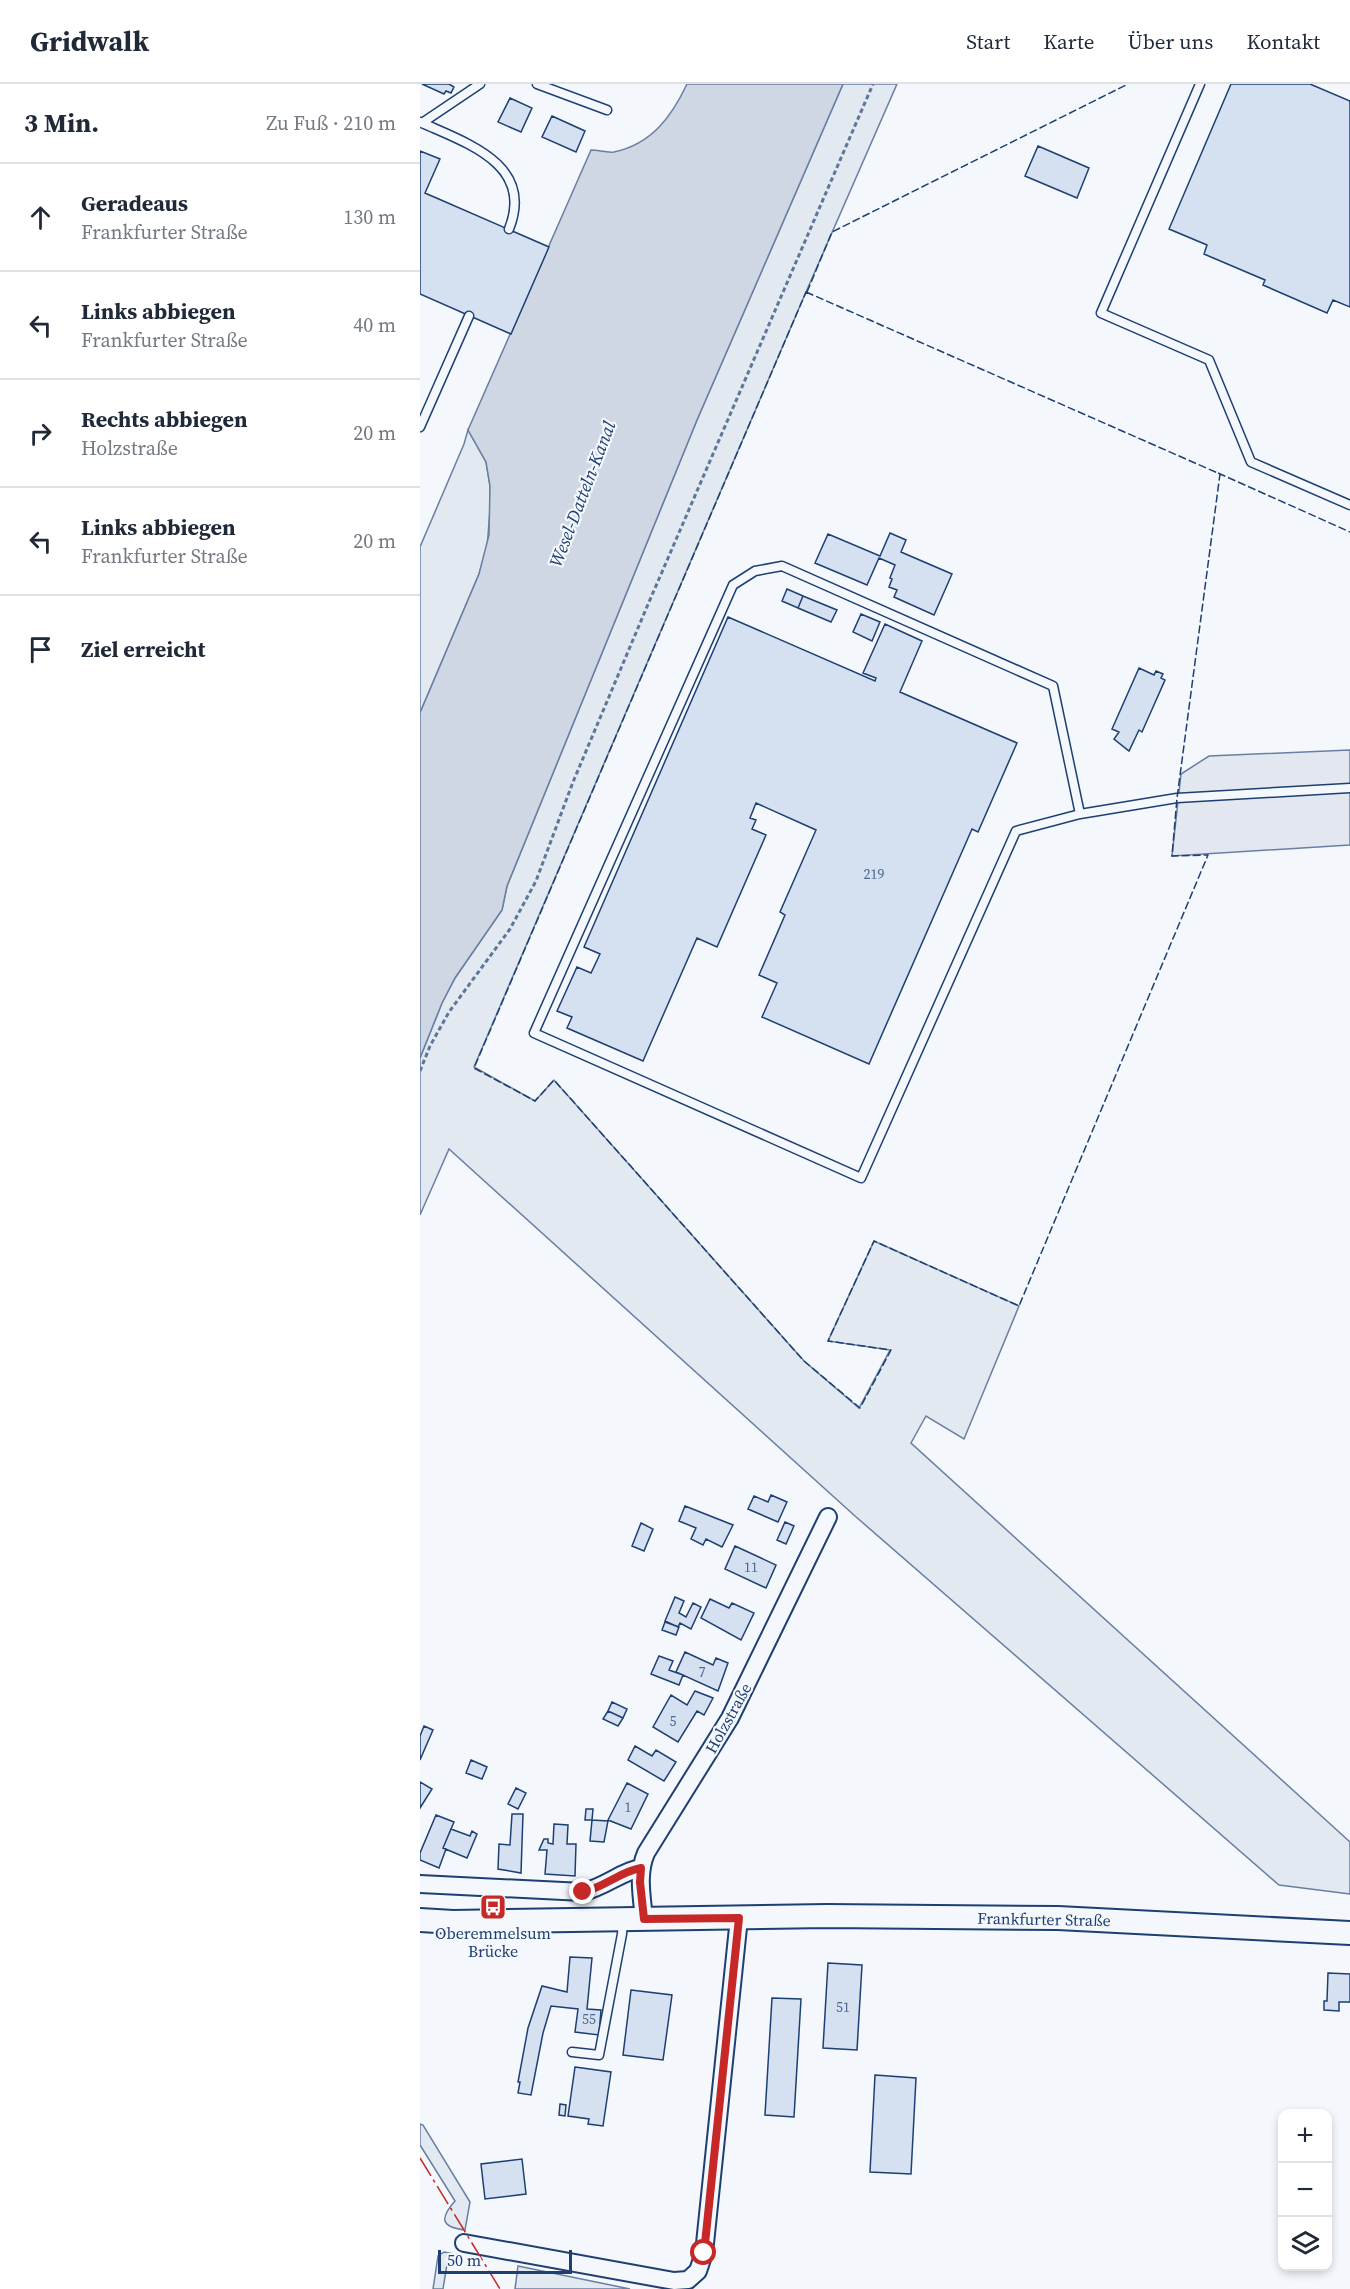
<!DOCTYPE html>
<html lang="de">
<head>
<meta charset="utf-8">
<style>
  :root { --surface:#fff; --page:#f6f6f7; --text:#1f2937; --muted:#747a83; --line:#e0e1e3 }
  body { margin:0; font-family:"Source Serif 4",serif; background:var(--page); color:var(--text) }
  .controls { position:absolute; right:18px; bottom:18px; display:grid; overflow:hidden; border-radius:12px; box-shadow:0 3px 9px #0003 }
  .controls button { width:54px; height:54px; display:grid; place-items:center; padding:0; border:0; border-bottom:2px solid var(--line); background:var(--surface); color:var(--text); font:30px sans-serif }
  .scale { position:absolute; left:18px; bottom:15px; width:134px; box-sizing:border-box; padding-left:6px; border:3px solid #1d3f73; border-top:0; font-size:16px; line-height:21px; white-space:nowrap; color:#1d3f73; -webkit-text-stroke:4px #f4f7fb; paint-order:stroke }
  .stop { position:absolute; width:18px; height:18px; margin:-14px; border:4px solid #c62828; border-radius:50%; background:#fff }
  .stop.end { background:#c62828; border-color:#fff; box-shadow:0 2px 6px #0008 }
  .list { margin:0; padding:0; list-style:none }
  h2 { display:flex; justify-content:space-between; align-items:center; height:78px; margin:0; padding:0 24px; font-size:26px }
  h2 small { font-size:20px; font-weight:400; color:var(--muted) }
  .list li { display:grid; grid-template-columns:39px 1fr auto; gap:18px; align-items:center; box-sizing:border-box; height:108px; padding:0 24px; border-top:2px solid var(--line) }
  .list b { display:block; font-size:22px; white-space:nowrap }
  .list p { margin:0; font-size:20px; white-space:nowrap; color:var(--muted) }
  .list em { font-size:20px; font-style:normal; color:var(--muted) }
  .icon { flex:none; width:33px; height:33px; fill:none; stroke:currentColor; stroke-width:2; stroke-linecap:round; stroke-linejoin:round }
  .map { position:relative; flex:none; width:930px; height:2205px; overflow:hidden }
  header { display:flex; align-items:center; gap:36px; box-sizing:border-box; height:84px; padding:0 30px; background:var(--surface); border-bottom:2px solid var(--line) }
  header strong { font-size:28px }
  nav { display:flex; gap:33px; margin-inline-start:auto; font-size:21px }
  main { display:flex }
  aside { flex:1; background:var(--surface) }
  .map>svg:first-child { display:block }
  .green { fill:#e3e9f0; stroke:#687fa3; stroke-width:1.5 }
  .parking { fill:#e3e8f0; stroke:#687fa3; stroke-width:1.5 }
  .water { fill:#cfd7e4; stroke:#687fa3; stroke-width:1.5 }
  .building { fill:#d5e0f0; stroke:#1d3f73; stroke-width:1.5 }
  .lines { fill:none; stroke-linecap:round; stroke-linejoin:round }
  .service-casing { stroke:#1d3f73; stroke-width:11 }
  .minor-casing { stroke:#1d3f73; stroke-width:20 }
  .secondary-casing { stroke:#1d3f73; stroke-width:26 }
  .path { stroke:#5e769c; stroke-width:3; stroke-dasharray:4.5 3; stroke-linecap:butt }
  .service { stroke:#f4f7fb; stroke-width:8 }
  .minor { stroke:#f4f7fb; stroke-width:16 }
  .secondary { stroke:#f4f7fb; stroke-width:22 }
  .fence { stroke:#1d3f73; stroke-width:1.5; stroke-dasharray:8 3; stroke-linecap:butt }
  .power { stroke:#c62828; stroke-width:1.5; stroke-dasharray:21 4.5 3 4.5; stroke-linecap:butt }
  .route { stroke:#c62828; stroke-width:8 }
  .labels { text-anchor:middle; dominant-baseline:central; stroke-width:4.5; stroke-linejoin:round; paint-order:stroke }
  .number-label { font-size:14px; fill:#4b6792 }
  .street-label { font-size:16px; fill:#1d3f73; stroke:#f4f7fb }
  .poi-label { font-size:16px; fill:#1d3f73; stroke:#f4f7fb }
  .water-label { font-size:18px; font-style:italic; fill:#1d3f73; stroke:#f4f7fb }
</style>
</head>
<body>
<header>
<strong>Gridwalk</strong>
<nav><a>Start</a><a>Karte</a><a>Über uns</a><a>Kontakt</a></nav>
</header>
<main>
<aside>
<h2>3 Min.<small>Zu Fuß · 210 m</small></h2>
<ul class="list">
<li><svg class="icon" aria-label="ahead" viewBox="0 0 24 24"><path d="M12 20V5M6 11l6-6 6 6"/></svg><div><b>Geradeaus</b><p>Frankfurter Straße</p></div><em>130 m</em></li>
<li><svg class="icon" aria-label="left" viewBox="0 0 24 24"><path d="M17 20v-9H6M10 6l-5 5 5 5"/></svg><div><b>Links abbiegen</b><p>Frankfurter Straße</p></div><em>40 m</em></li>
<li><svg class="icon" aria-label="right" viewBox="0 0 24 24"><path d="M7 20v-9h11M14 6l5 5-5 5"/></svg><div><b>Rechts abbiegen</b><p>Holzstraße</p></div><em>20 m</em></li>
<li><svg class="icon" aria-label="left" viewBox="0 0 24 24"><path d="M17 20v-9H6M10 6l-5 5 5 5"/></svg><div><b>Links abbiegen</b><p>Frankfurter Straße</p></div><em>20 m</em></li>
<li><svg class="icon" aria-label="arrive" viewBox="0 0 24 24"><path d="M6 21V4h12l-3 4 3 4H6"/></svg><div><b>Ziel erreicht</b></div></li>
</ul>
</aside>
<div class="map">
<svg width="930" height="2205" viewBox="0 0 930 2205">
  <rect width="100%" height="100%" fill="#f4f7fb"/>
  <path class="green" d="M423 0H477L386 208 54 983 115 1017 134 996 384 1277 439 1324 470 1266 408 1257 454 1157 599 1222 544 1355 506 1332 491 1359 930 1758V1810L859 1801 435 1432 29 1065 0 1131V974L22 919 35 894 82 826 87 802 277 336Z
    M48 346 66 378 70 402V426L67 464 59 490 0 629V463L44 360Z
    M0 2040 3 2041 50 2118 45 2146C20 2143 20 2134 35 2117L0 2061Z
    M24 2168 39 2171 38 2176 28 2174 23 2205H13L18 2172Z
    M98 2182 210 2205H95Z"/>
  <path class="parking" d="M930 666V761L752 772 761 690 789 672Z"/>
  <path class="water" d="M267 0H423L277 336 87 802 82 826 35 894 22 919 0 974V629L59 490 69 451 70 402 66 378 48 346 171 66C178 66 187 69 194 68 232 60 252 32 267 0Z"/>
  <path class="building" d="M2 0H29L34 3 31 9 26 7 24 10Z
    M811 0H890L930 17V223L913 216 907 229 843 201 845 196 784 170 787 161 749 145Z
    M90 14 112 24 101 48 78 38Z
    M132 32 165 47 156 68 122 53Z
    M618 62 669 84 657 114 605 92Z
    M0 67 20 75 5 109 129 163 91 250 0 210Z
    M470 449 486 456 481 468 532 490 514 531 474 513 477 506 469 503 472 495 470 494 475 481 459 474 447 501 395 479 408 450 460 472Z
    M367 505 383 512 378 524 362 517Z
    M383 512 417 526 411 538 378 524Z
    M441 530 460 538 452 557 433 548Z
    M308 533 455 597 456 594 443 589 465 540 502 557 480 608 597 659 558 748 552 745 449 980 342 933 357 899 339 891 365 831 360 828 396 746 336 719 330 734 336 736 332 745 346 751 297 863 277 854 223 977 147 944 152 933 137 927 157 883 171 889 180 870 164 863Z
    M719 584 734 591 736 587 743 590 741 594 745 596 722 648 719 646 709 667 694 655 699 648 692 645Z
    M351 1411 367 1418 358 1438 328 1425 334 1412 348 1418Z
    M265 1422 313 1441 302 1463 286 1455 283 1461 271 1455 276 1444 259 1437Z
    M365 1438 374 1442 366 1460 357 1456Z
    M221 1439 233 1445 224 1467 212 1462Z
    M315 1462 356 1481 346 1504 305 1485Z
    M255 1513 264 1517 259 1529 266 1533 273 1519 281 1523 271 1545 260 1539 258 1543 245 1537Z
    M290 1515 309 1524 312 1519 334 1529 321 1556 281 1534Z
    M245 1538 259 1543 256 1551 242 1546Z
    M265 1568 293 1581 296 1574 308 1579 298 1607 256 1588Z
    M239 1572 253 1577 249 1586 263 1591 259 1601 231 1590Z
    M275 1607 293 1614 284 1631 277 1627 258 1658 233 1643 251 1611 267 1621Z
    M192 1618 207 1625 203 1634 188 1627Z
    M188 1627 203 1634 198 1642 183 1635Z
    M4 1642 13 1646 0 1676V1652Z
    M215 1662 232 1672 236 1666 256 1678 244 1697 208 1676Z
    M51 1676 67 1683 62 1695 46 1689Z
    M0 1698 12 1705 0 1724Z
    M207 1699 228 1710 211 1745 188 1736Z
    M96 1704 106 1709 98 1725 88 1720Z
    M166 1725H173L172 1736H165Z
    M92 1730H103L101 1789 78 1785 79 1760 90 1761Z
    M16 1731 34 1738 23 1764 26 1765 19 1784 0 1776V1769Z
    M172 1736 188 1737 184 1758 170 1757Z
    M134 1740 148 1741 147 1760H156L155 1792 125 1790 127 1766H119L124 1755H128V1759L133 1760Z
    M31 1745 50 1752 52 1747 57 1750 47 1774 23 1764Z
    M150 1873 172 1874 167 1925 181 1926 179 1951 155 1948 158 1925 131 1922 123 1949 111 2011 98 2009 100 1998H98L108 1944 122 1902 147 1908Z
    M408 1879 442 1881 437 1966 403 1964Z
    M908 1889 930 1890V1918H919V1927L904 1926V1917H907Z
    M211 1906 252 1911 243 1976 203 1971Z
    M352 1914 381 1915 374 2033 345 2031Z
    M155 1983 191 1988 183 2042 168 2040 169 2035 148 2032Z
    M455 1991 496 1994 491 2090 450 2088Z
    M140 2020 146 2021 145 2032 139 2031Z
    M102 2075 106 2110 65 2115 61 2080Z"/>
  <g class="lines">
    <defs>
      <path id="service" d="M117 0 187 26
        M780 0 681 229 789 276 831 378 930 421
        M0 38C46 59 115 80 89 145
        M2 39 60 0
        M0 343 49 232
        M660 730 633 602 362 482 335 487 313 501 114 949 441 1094 596 747 660 730 757 714 930 704
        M152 1968 179 1971 202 1850 203 1835"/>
      <path id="minor" d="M0 1800 163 1808C185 1803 202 1787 221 1784
        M224 1835C222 1813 217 1790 226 1769L310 1634 408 1433
        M44 2159 254 2197 268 2196 278 2187 284 2169 319 1834"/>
      <path id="secondary" d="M0 1836 33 1838 407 1832 638 1834 930 1849"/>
    </defs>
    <use href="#service" class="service-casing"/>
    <use href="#minor" class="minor-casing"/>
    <use href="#secondary" class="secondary-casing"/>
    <path class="path" d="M0 987 10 962 29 928 90 845 116 797 153 698 226 525 453 0"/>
    <use href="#service" class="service"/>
    <use href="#minor" class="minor"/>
    <use href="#secondary" class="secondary"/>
    <path class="fence" d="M386 208 800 390 757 714 752 772 788 771 599 1222 454 1157 408 1257 471 1266 440 1324 384 1277 134 996 115 1017 54 984Z
      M387 208 412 148 708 0
      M798 389 930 448"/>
    <path class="power" d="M0 2074 80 2205"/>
  </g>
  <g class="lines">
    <path class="route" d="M163 1808C185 1803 201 1787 221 1784L220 1798 224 1835 319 1834 284 2169"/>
  </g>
  <defs>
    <symbol id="bus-square" viewBox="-11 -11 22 22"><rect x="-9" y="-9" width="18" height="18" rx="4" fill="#c62828" stroke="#f4f7fb"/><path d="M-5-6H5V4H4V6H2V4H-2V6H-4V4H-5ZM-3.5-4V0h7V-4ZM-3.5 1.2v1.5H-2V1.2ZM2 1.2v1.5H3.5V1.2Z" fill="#fff"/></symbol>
  </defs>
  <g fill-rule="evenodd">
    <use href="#bus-square" x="58" y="1808" width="30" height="30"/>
  </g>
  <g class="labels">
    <g class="number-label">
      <text x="454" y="790">219</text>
      <text x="331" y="1483">11</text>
      <text x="282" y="1588">7</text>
      <text x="253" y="1637">5</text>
      <text x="208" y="1723">1</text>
      <text x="423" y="1923">51</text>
      <text x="169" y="1935">55</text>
    </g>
    <g class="street-label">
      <text transform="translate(308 1634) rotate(-61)">Holzstraße</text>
      <text transform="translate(624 1835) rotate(1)">Frankfurter Straße</text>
    </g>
    <g class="poi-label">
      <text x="73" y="1849">Oberemmelsum<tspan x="73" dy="18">Brücke</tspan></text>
    </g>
    <g class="water-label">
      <text transform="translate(162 410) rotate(-69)">Wesel-Datteln-Kanal</text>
    </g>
  </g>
</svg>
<div class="controls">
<button>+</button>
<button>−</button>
<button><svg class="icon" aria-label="layers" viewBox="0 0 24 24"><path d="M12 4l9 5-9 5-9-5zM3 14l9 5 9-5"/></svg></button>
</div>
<div class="scale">50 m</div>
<div class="stop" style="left:284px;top:2169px"></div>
<div class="stop end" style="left:163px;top:1808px"></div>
</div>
</main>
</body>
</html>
